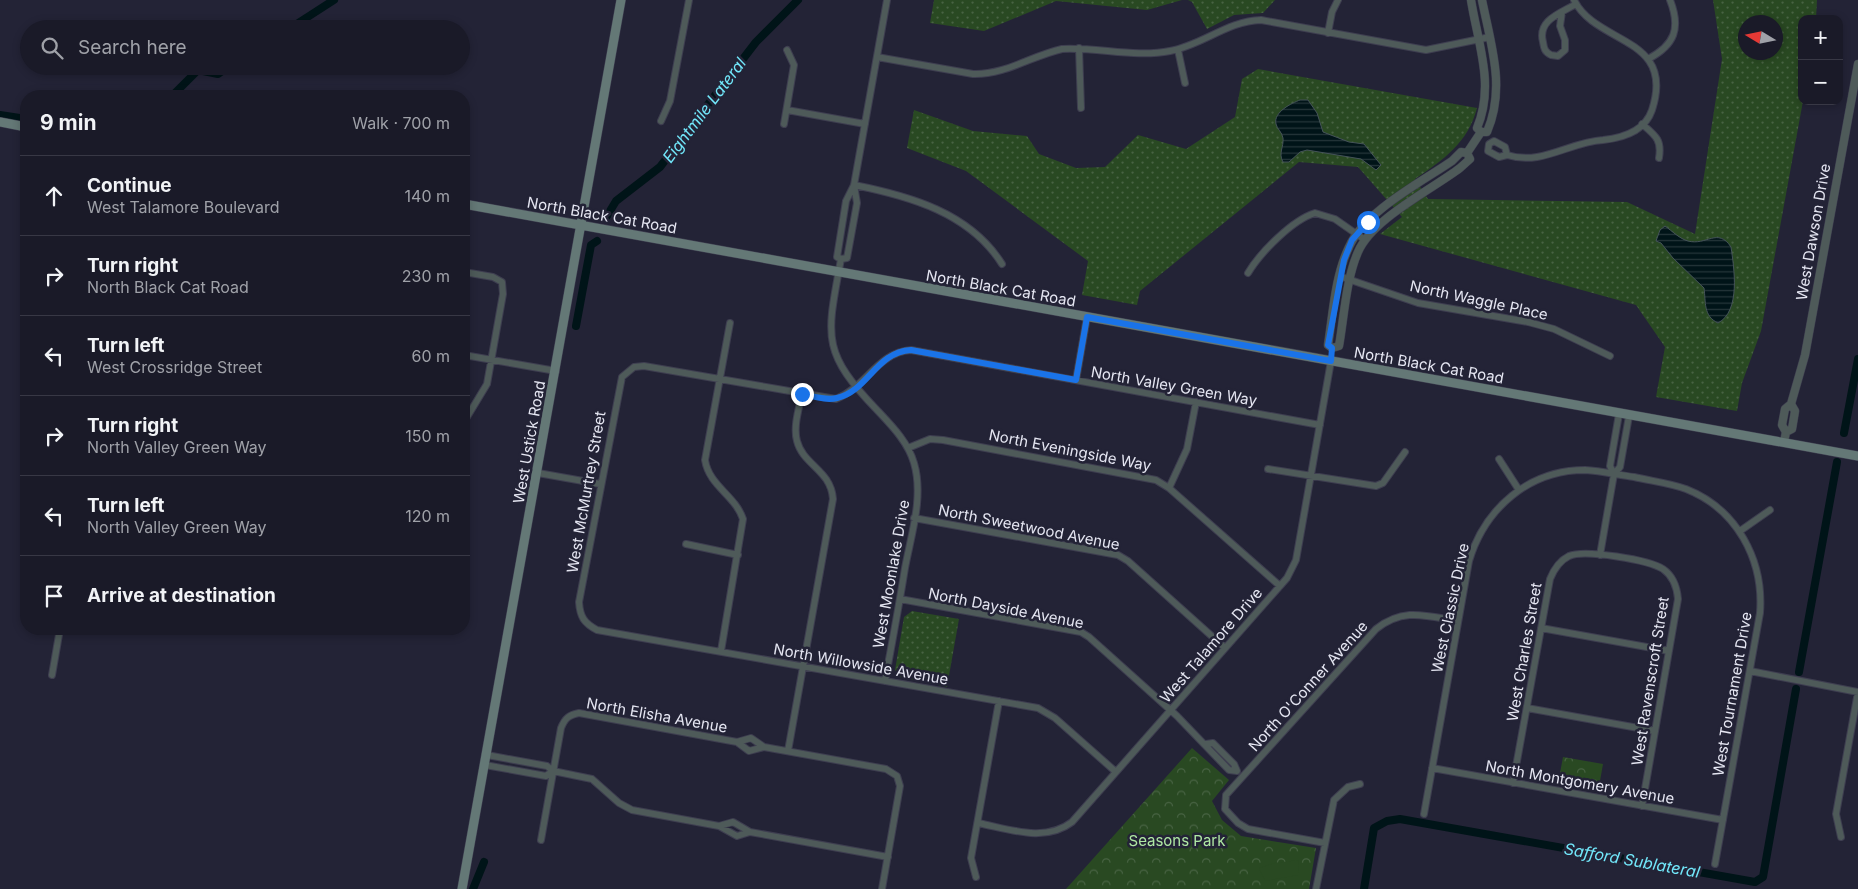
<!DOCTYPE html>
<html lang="en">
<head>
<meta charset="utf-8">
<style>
  :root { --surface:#1a1a28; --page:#272734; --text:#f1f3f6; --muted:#9fa1a8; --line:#383845 }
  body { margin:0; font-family:Inter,sans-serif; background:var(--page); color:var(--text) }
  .controls { position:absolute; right:15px; top:15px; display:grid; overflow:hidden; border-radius:10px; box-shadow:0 2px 8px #0003 }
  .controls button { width:45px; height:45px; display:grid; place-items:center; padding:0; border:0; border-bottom:1px solid var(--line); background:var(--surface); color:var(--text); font:25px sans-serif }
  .compass { position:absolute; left:1738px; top:15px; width:45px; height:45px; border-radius:50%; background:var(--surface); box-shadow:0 2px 8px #0003; rotate:280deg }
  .stop { position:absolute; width:15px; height:15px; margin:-11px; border:4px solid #1a73e8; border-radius:50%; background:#fff }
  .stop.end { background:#1a73e8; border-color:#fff; box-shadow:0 1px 5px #0008 }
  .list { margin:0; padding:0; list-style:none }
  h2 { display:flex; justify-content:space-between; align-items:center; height:65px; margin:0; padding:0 20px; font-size:21px }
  h2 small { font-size:16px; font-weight:400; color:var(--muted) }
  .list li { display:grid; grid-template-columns:32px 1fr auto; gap:15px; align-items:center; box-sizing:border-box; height:80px; padding:0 20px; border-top:1px solid var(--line) }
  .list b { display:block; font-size:19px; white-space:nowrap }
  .list p { margin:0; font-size:16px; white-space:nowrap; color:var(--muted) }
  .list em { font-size:16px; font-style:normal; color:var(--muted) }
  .icon { flex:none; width:28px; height:28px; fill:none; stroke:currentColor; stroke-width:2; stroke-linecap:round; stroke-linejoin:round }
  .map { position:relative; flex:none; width:1858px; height:889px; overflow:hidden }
  .search { position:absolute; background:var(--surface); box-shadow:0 2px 8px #0003; left:20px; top:20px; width:450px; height:55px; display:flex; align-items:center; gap:12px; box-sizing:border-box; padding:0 18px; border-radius:28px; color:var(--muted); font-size:19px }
  .panel { position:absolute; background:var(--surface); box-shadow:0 2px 8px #0003; left:20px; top:90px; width:450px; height:545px; border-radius:20px }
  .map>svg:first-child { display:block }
  .grass { fill:url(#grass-dots); fill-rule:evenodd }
  .forest { fill:url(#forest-crowns) }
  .pitch { fill:#294922 }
  .water { fill:url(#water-rules); stroke:#455359 }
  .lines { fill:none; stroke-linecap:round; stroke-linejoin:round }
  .canal { stroke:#001418; stroke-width:8 }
  .minor-casing { stroke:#3e3e50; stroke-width:8 }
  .tertiary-casing { stroke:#3e3e50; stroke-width:9 }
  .secondary-casing { stroke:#3e3e50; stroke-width:10 }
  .minor { stroke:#4e5a59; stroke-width:6 }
  .tertiary { stroke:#4e5a59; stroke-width:8 }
  .secondary { stroke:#647876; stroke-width:9 }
  .route { stroke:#1a73e8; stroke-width:6 }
  .labels { text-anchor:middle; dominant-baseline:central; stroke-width:5; stroke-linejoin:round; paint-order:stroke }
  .street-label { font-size:15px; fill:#e5e6f2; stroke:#232336 }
  .park-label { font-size:15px; fill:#afe8a3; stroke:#232336 }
  .water-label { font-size:16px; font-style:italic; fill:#72e8fb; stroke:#232336 }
</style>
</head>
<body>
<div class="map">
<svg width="1858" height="889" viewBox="0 0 1858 889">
  <defs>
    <pattern id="grass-dots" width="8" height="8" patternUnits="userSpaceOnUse" patternTransform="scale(1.25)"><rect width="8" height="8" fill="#294922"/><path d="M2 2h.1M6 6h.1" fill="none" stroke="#486343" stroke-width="1.8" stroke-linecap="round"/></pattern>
    <pattern id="forest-crowns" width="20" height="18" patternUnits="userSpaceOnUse" patternTransform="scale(1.25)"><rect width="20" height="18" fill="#294922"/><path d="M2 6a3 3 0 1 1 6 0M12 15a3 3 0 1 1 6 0" fill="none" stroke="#486343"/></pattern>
    <pattern id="water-rules" width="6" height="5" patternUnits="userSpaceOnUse" patternTransform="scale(1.25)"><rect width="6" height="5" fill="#001418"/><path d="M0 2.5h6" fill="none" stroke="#25363a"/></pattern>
  </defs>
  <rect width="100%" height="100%" fill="#232336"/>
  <path class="grass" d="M934 0H1182L1147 10 1056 1 984 31 930 23Z
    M1188 0H1275L1263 13 1234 15 1207 29 1192 2Z
    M1713 0H1817L1816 19H1802L1803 101 1761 331 1742 383 1737 411 1656 397 1665 347 1636 305 1380 234 1402 217 1358 167 1299 162 1140 291 1137 305 1082 295 1088 261 966 171 907 148 914 110 973 131 1027 136 1039 154 1076 168 1105 167 1138 135 1186 149 1235 117 1242 79 1258 69 1477 108C1468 143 1443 160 1415 179L1428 199 1627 202 1695 234 1722 59ZM1746 22H1776V52H1746Z
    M912 611 959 619 947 687 900 677 895 670 904 617Z"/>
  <path class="forest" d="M1192 748 1229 780 1212 801 1222 820 1241 836 1316 848 1309 889H1066Z
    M1563 757 1603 764 1598 792 1558 784Z"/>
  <path class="pitch" d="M1299 860 1298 875 1265 881 1259 868 1275 863Z"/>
  <path class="water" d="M1300 100H1308L1317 113 1323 132 1349 142 1364 144 1381 165 1376 170 1361 159 1307 150 1300 152 1289 162H1283C1278 153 1284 147 1283 138 1282 132 1277 129 1276 124 1273 112 1292 103 1300 100Z
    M1665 226C1672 231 1680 239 1688 241 1706 246 1718 227 1731 247 1734 268 1741 311 1718 323 1703 316 1706 302 1704 288L1673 258 1661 243 1656 241 1660 230Z"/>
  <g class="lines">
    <path class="canal" d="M289 29 334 0
      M172 96 198 70 218 74 229 66
      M0 115 26 119
      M607 216 616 201 660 167 756 42 798 0
      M576 326 591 245 597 241
      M1844 433 1858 359
      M1799 672 1837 462
      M473 889 484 862
      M1364 889 1374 828 1387 821 1400 819 1755 882 1763 877 1796 689"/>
    <defs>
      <path id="minor" d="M1562 12 1560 26 1565 40V50L1558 56 1551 55C1545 52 1544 49 1543 42 1537 20 1561 13 1576 4
        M1328 33 1332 12 1338 0
        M1079 48 1081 108
        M1178 50 1185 83
        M877 57 973 74C1005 75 1031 56 1062 49 1098 47 1135 58 1170 51 1203 45 1227 21 1261 20L1426 50 1490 37
        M1648 59C1675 45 1681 28 1670 0
        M787 110 865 124
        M661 121 670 101 689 0
        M784 124 794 65 787 50
        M1642 124C1656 136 1662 140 1659 158
        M1494 141 1505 147 1507 155 1499 157 1488 151 1489 144Z
        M1507 155C1542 166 1569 142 1603 140 1622 138 1645 131 1652 110 1676 36 1596 45 1574 0
        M854 185 857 203 847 258 841 259 837 257 846 201 854 185 887 0
        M854 185C910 196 970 213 1002 264
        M841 259C827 336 820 351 877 410 892 426 908 442 914 463 924 497 911 535 905 568 899 606 892 643 885 681
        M464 272 493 277 502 282 503 294 487 384 464 422
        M1248 273C1260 253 1292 220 1315 213L1335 219 1365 240
        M1339 276 1418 303 1528 322 1554 329 1610 356
        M464 355 556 371
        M1076 380 1087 317
        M908 448 930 439 943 440 1156 480 1169 488 1280 586
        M1499 459 1519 490
        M1268 469 1376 486 1383 483 1405 452
        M538 473 600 484
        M1614 474 1610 466 1619 414
        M1169 488 1187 449 1196 402
        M914 518 1118 555 1128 561 1225 648
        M1740 531 1770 510
        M686 544 738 555
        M1600 555 1614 474 1620 467 1629 416
        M900 599 1081 632 1089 637 1177 716 1229 770 1237 771 1234 764 1213 743 1206 744
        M1541 628 1669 651
        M721 651 743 519C735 495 709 486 705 460L730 323
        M1750 671 1858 692
        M52 675 60 629
        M1527 708 1655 731
        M737 742 751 738 764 747 886 769 897 776 900 786 882 889
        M788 751 833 499C831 470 803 465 797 441 793 427 799 408 802 394
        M485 765 546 776 553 771 547 766 487 755
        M1432 768 1723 820
        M553 771 592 779 619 803 632 810 719 826 737 836 750 832
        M1116 772 1055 718 1038 708 597 630C584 623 580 617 579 602L622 377 634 367 644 366 836 399C865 388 878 352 911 350L1320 425
        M1513 783 1550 579C1554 569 1559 561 1569 556 1585 549 1649 560 1663 569 1673 576 1677 587 1678 599L1642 806
        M1424 814 1469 561C1485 508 1529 470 1585 470 1602 471 1618 475 1634 477 1651 481 1669 483 1686 489 1737 509 1764 560 1760 613L1715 864
        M978 823C1009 829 1045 843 1072 822L1287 578 1296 560 1331 361
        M719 826 733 822 750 832 888 857
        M1841 837 1836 814 1858 692
        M541 840 561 728C565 718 569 715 579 713L737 742 749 751 764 747
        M1325 843 1248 829 1238 823 1225 809 1226 795 1376 629C1404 607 1426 616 1458 621
        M976 877 971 858 999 701
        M1316 889 1334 800 1348 787 1360 784"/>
      <path id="tertiary" d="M1471 0C1478 44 1495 85 1477 128L1481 132H1487C1506 88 1491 45 1482 0
        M1461 152 1467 153 1470 159 1460 168C1431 190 1372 219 1358 252 1346 279 1344 318 1339 346L1332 348 1328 345C1333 313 1335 276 1349 247 1365 211 1420 183 1452 161Z
        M1467 153 1481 132
        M1791 404 1805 355 1858 64
        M1784 442 1786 432 1782 425 1785 409 1791 404 1795 411 1792 429 1786 432"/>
      <path id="secondary" d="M0 122 26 127
        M464 204 1858 456
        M462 889 621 0"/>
    </defs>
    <use href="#minor" class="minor-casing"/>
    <use href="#tertiary" class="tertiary-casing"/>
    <use href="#secondary" class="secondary-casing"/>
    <use href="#minor" class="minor"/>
    <use href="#tertiary" class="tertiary"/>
    <use href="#secondary" class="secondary"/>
  </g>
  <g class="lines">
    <path class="route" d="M802 394C813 396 826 401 837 398 868 391 876 352 911 350L1076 380 1087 317 1331 361 1332 348 1328 345 1344 260 1352 240 1368 222"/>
  </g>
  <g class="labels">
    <g class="street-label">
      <text transform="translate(602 215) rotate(10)">North Black Cat Road</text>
      <text transform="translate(1813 232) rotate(-80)">West Dawson Drive</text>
      <text transform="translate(1001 288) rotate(10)">North Black Cat Road</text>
      <text transform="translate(1479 300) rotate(12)">North Waggle Place</text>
      <text transform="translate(1429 365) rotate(10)">North Black Cat Road</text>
      <text transform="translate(1174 386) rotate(10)">North Valley Green Way</text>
      <text transform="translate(529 442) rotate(-80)">West Ustick Road</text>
      <text transform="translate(1070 450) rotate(11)">North Eveningside Way</text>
      <text transform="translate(586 492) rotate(-80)">West McMurtrey Street</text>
      <text transform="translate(1029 527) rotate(11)">North Sweetwood Avenue</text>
      <text transform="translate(891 574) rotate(-80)">West Moonlake Drive</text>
      <text transform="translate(1006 608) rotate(11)">North Dayside Avenue</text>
      <text transform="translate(1450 608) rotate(-78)">West Classic Drive</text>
      <text transform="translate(1211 645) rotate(-49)">West Talamore Drive</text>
      <text transform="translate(1524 652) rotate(-80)">West Charles Street</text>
      <text transform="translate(861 664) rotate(10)">North Willowside Avenue</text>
      <text transform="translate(1650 681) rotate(-81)">West Ravenscroft Street</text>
      <text transform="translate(1308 686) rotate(-48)">North O'Conner Avenue</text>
      <text transform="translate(1732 694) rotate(-80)">West Tournament Drive</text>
      <text transform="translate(657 715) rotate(10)">North Elisha Avenue</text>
      <text transform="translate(1580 782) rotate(10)">North Montgomery Avenue</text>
    </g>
    <g class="park-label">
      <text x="1177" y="840">Seasons Park</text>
    </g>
    <g class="water-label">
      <text transform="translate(704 110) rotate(-53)">Eightmile Lateral</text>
      <text transform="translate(1632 860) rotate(10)">Safford Sublateral</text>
    </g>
  </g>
</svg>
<div class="controls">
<button>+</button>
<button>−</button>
</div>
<svg class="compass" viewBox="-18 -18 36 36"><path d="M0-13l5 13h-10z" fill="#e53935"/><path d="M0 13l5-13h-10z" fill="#9fa1a8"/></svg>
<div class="stop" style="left:1368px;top:222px"></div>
<div class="stop end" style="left:802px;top:394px"></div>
<div class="search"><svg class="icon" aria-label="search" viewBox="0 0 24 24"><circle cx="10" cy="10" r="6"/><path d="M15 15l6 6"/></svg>Search here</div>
<section class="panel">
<h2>9 min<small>Walk · 700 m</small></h2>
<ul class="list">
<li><svg class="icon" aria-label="ahead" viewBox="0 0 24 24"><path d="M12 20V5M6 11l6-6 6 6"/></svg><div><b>Continue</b><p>West Talamore Boulevard</p></div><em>140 m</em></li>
<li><svg class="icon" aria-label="right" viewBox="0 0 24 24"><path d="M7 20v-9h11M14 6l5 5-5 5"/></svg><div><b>Turn right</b><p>North Black Cat Road</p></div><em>230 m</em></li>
<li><svg class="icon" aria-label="left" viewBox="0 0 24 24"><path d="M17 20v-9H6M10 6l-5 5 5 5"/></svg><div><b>Turn left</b><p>West Crossridge Street</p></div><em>60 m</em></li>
<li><svg class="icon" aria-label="right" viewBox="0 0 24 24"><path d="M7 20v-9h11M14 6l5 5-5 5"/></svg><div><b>Turn right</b><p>North Valley Green Way</p></div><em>150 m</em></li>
<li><svg class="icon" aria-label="left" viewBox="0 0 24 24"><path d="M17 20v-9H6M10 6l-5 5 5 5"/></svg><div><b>Turn left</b><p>North Valley Green Way</p></div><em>120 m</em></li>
<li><svg class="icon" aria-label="arrive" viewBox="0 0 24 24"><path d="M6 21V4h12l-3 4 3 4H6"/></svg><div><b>Arrive at destination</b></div></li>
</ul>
</section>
</div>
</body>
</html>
